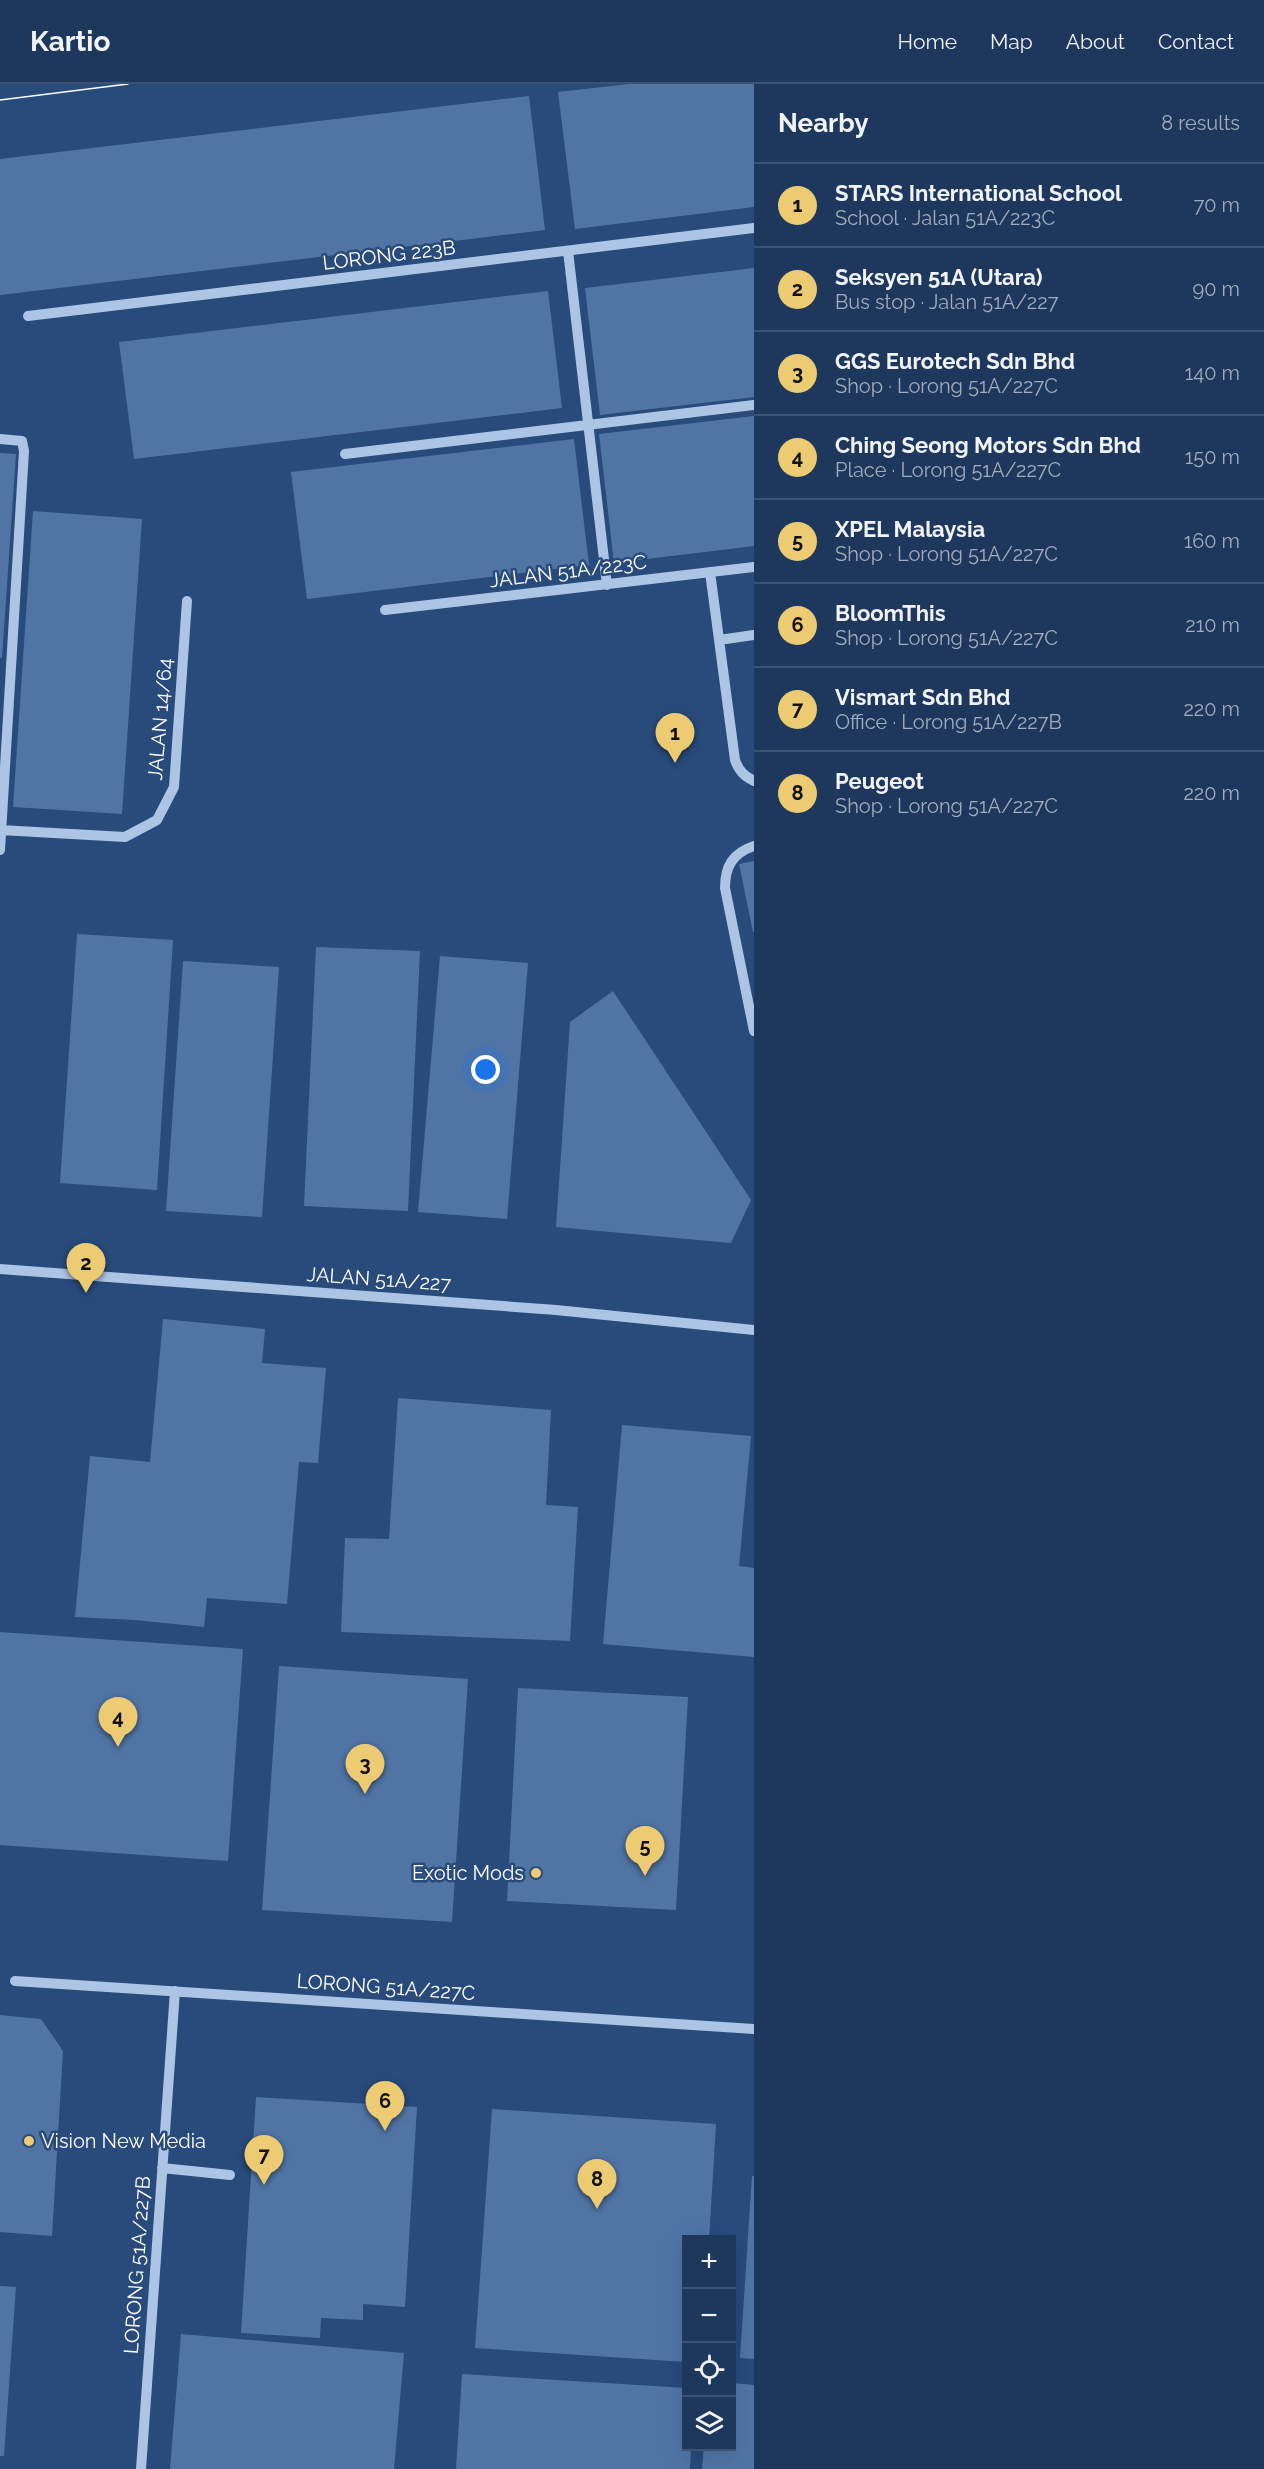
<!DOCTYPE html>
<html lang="en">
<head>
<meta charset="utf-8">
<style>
  :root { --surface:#1e385d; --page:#2b4366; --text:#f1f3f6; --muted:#a1acbc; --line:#3c5272; --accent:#eccb73 }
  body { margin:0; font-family:Raleway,sans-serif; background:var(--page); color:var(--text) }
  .controls { position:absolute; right:18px; bottom:18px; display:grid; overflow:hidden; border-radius:0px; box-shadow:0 6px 24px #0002 }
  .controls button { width:54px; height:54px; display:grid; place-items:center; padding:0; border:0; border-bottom:2px solid var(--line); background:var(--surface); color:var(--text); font:30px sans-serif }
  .you { position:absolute; left:486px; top:986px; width:21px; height:21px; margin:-15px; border:4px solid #fff; border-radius:50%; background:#1a73e8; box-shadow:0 0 0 9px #1a73e833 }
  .badge { display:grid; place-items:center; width:39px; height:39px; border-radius:50%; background:var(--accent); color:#111; font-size:20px; font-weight:700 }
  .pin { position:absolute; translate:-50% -50px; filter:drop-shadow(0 2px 3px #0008) }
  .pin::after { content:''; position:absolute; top:32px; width:21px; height:18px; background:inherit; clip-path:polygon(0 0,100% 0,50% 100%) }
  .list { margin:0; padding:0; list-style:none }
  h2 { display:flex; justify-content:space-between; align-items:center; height:78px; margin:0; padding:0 24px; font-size:26px }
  h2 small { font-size:20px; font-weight:400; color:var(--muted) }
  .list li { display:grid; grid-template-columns:39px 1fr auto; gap:18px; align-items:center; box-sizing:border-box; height:84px; padding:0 24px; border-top:2px solid var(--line) }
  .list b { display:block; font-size:22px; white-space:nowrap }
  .list p { margin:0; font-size:20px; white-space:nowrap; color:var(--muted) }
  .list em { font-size:20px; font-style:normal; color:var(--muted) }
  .icon { flex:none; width:33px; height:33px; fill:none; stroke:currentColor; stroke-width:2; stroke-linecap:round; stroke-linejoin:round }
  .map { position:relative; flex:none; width:754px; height:2385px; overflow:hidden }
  header { display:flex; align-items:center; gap:36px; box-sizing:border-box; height:84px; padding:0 30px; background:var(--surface); border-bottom:2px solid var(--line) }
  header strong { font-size:28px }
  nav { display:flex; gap:33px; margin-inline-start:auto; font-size:21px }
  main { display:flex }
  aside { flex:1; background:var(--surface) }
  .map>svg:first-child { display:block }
  .building { fill:#5075a5 }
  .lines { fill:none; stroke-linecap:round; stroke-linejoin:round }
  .minor { stroke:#adc5e4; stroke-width:10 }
  .tram { stroke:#fff; stroke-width:1.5 }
  .poi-dot { fill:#eccb73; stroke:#284b7c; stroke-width:2 }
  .labels { text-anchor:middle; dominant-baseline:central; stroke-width:5; stroke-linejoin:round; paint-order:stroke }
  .street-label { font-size:20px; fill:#fff; stroke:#284b7c }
  .poi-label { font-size:20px; fill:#fff; stroke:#284b7c; text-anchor:end }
</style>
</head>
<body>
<header>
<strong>Kartio</strong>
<nav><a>Home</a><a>Map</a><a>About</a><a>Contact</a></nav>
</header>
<main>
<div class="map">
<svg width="754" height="2385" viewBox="0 0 754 2385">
  <rect width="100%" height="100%" fill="#284b7c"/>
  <path class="building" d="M629 0H754V123L575 145 558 8Z
    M529 12 545 146 0 211V75Z
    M754 184V313L600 331 585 204Z
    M548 207 562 324 134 375 119 258Z
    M754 332V462L614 479 599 350Z
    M574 355 589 481 307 515 291 388Z
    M0 369 16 370 2 574H0Z
    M33 427 142 435 122 730 13 723Z
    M754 777V848H753L739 780Z
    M77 850 173 856 157 1106 60 1099Z
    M316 863 420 867 408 1127 304 1122Z
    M440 872 528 879 507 1135 418 1128Z
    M183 877 279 883 262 1133 166 1127Z
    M613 907 751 1116 731 1159 556 1143 570 938Z
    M163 1235 265 1245 262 1279 326 1284 318 1379 299 1378 287 1520 207 1514 204 1543 135 1536 75 1533 90 1372 150 1378Z
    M398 1314 551 1326 546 1421 578 1423 570 1557 341 1548 345 1454 389 1455Z
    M622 1341 751 1352 739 1482 754 1484V1573L603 1560Z
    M0 1548 243 1565 228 1777 0 1761Z
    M279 1582 468 1595 452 1838 262 1826Z
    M518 1604 688 1613 676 1826 507 1817Z
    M0 1931 41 1935 63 1967 52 2152 0 2148Z
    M256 2013 417 2023 405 2223 363 2220V2236L321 2234 320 2254 241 2249Z
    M492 2025 716 2040 709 2156H686V2278L475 2264Z
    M752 2092H754V2275L740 2274Z
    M0 2202 16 2203 4 2372H0Z
    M181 2250 404 2269 394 2385H170Z
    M462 2290 686 2304V2362H691L690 2385H456Z
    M732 2299 754 2301V2385H702L704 2362H732Z"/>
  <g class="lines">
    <path class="minor" d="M568 167 607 501
      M28 232 754 144
      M0 355 22 357 24 367 0 766
      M345 370 754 321
      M710 488 735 676C739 687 744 692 754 697
      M385 526 754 483
      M719 556 754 551
      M0 746 125 753 157 736 174 703 187 517
      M754 762C733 769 725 782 725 804L754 947
      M0 1185 556 1226 754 1246
      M15 1897 754 1945
      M162 2084 230 2091
      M141 2385 175 1907"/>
    <path class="tram" d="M0 16 128 0"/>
  </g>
  <g class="poi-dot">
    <circle cx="536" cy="1789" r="6"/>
    <circle cx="29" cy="2057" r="6"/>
  </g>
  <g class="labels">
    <g class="street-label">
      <text transform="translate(389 171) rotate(-7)">LORONG 223B</text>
      <text transform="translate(568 487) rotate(-7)">JALAN 51A/223C</text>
      <text transform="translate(160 635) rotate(-85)">JALAN 14/64</text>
      <text transform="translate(379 1195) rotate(4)">JALAN 51A/227</text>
      <text transform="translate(386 1903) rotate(4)">LORONG 51A/227C</text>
      <text transform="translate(137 2181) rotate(-86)">LORONG 51A/227B</text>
    </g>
    <g class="poi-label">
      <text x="524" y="1789">Exotic Mods</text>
      <text x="41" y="2057" text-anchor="start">Vision New Media</text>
    </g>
  </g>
</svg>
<div class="controls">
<button>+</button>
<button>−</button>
<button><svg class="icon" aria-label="locate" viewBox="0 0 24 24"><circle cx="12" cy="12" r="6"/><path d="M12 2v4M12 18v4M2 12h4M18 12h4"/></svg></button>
<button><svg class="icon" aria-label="layers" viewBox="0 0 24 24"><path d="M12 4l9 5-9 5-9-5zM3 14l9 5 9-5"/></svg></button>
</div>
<div class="you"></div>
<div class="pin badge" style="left:675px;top:679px">1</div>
<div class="pin badge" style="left:86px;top:1209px">2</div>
<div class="pin badge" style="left:365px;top:1710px">3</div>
<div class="pin badge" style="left:118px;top:1663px">4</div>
<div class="pin badge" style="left:645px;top:1792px">5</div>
<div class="pin badge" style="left:385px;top:2047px">6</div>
<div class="pin badge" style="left:264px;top:2101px">7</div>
<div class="pin badge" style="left:597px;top:2125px">8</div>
</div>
<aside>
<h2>Nearby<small>8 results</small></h2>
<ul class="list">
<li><span class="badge">1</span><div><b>STARS International School</b><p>School · Jalan 51A/223C</p></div><em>70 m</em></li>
<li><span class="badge">2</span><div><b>Seksyen 51A (Utara)</b><p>Bus stop · Jalan 51A/227</p></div><em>90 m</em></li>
<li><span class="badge">3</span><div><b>GGS Eurotech Sdn Bhd</b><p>Shop · Lorong 51A/227C</p></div><em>140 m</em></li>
<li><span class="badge">4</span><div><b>Ching Seong Motors Sdn Bhd</b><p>Place · Lorong 51A/227C</p></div><em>150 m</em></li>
<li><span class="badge">5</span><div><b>XPEL Malaysia</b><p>Shop · Lorong 51A/227C</p></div><em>160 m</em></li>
<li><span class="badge">6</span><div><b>BloomThis</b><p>Shop · Lorong 51A/227C</p></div><em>210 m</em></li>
<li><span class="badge">7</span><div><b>Vismart Sdn Bhd</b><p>Office · Lorong 51A/227B</p></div><em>220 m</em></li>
<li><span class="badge">8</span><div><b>Peugeot</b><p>Shop · Lorong 51A/227C</p></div><em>220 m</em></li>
</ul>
</aside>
</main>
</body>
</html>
